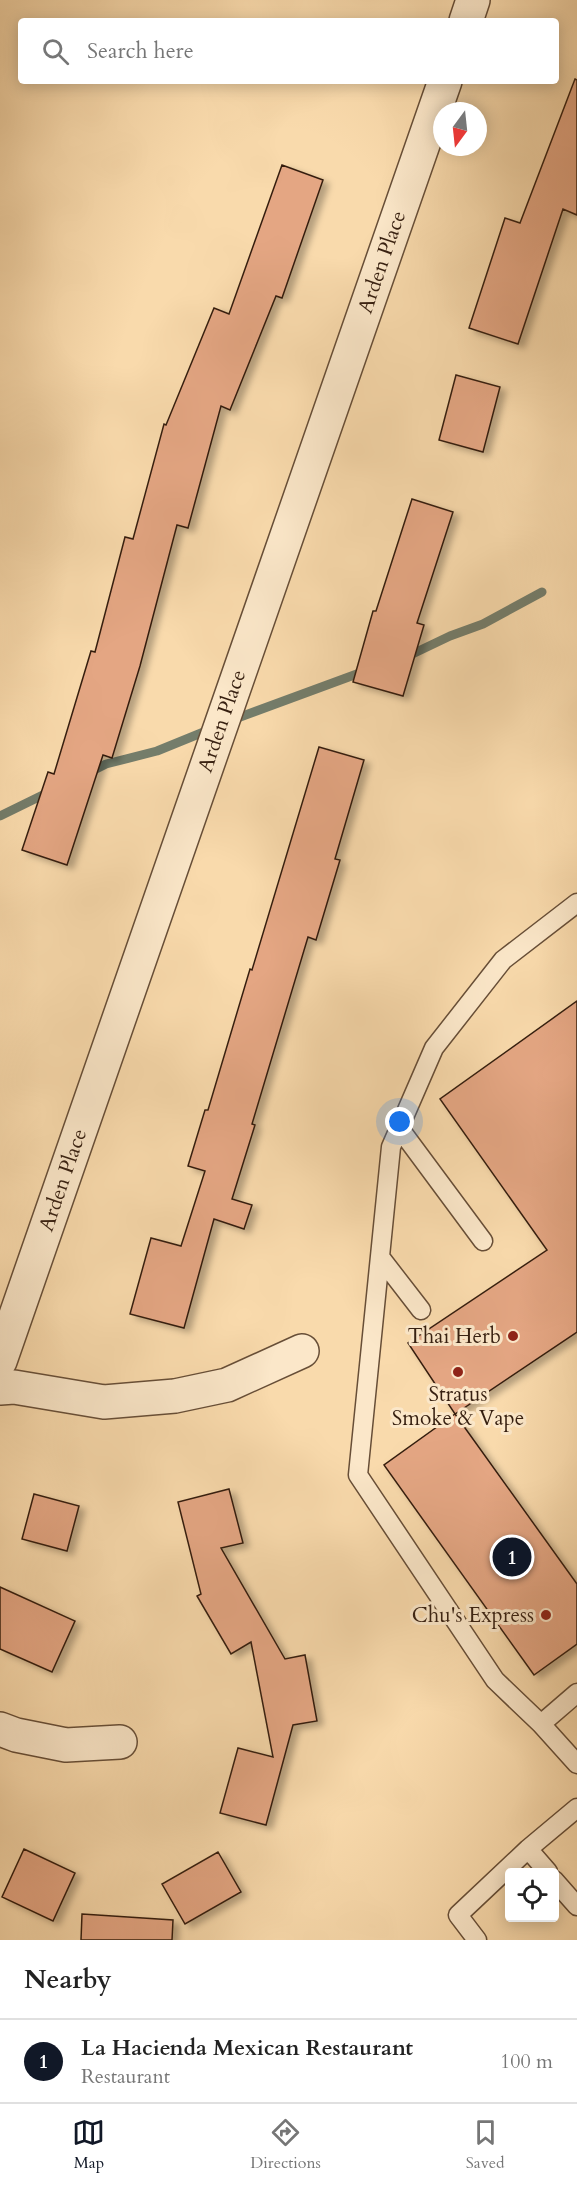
<!DOCTYPE html>
<html lang="en">
<head>
<meta charset="utf-8">
<style>
  :root { --surface:#fff; --page:#f2f2f2; --text:#222; --muted:#767676; --line:#e0e0e0; --accent:#111827 }
  body { margin:0; font-family:Cardo,serif; background:var(--page); color:var(--text) }
  .controls { position:absolute; right:18px; bottom:18px; display:grid; overflow:hidden; border-radius:6px; box-shadow:0 3px 15px #0003 }
  .controls button { width:54px; height:54px; display:grid; place-items:center; padding:0; border:0; border-bottom:2px solid var(--line); background:var(--surface); color:var(--text); font:30px sans-serif }
  .compass { position:absolute; left:433px; top:102px; width:54px; height:54px; border-radius:50%; background:var(--surface); box-shadow:0 3px 15px #0003; rotate:195deg }
  .you { position:absolute; left:400px; top:1122px; width:21px; height:21px; margin:-15px; border:4px solid #fff; border-radius:50%; background:#1a73e8; box-shadow:0 0 0 9px #1a73e833 }
  .badge { display:grid; place-items:center; width:39px; height:39px; border-radius:50%; background:var(--accent); color:#fff; font-size:20px; font-weight:700 }
  .pin { position:absolute; translate:-50% -50%; border:3px solid #fff; box-shadow:0 2px 6px #0006 }
  .list { margin:0; padding:0; list-style:none }
  h2 { display:flex; justify-content:space-between; align-items:center; height:78px; margin:0; padding:0 24px; font-size:26px }
  h2 small { font-size:20px; font-weight:400; color:var(--muted) }
  .list li { display:grid; grid-template-columns:39px 1fr auto; gap:18px; align-items:center; box-sizing:border-box; height:84px; padding:0 24px; border-top:2px solid var(--line) }
  .list b { display:block; font-size:22px; white-space:nowrap }
  .list p { margin:0; font-size:20px; white-space:nowrap; color:var(--muted) }
  .list em { font-size:20px; font-style:normal; color:var(--muted) }
  .icon { flex:none; width:33px; height:33px; fill:none; stroke:currentColor; stroke-width:2; stroke-linecap:round; stroke-linejoin:round }
  .map { position:relative; flex:none; width:577px; height:1940px; overflow:hidden }
  .search { position:absolute; background:var(--surface); box-shadow:0 3px 15px #0003; left:18px; right:18px; top:18px; height:66px; display:flex; align-items:center; gap:15px; box-sizing:border-box; padding:0 21px; border-radius:6px; color:var(--muted); font-size:22px }
  .sheet { height:162px; background:var(--surface) }
  nav { display:flex; justify-content:space-around; align-items:center; box-sizing:border-box; height:84px; border-top:2px solid var(--line); background:var(--surface); font-size:16px; color:var(--muted) }
  nav a { display:grid; justify-items:center; gap:3px }
  nav .on { color:var(--accent) }
  .map>svg:first-child { display:block }
  .lines { fill:none; stroke-linecap:round; stroke-linejoin:round }
  .stream { stroke:#747d6b; stroke-width:9 }
  .building { fill:#e4a683; stroke:#361f10; stroke-width:1.5; filter:url(#shadow) }
  .lane-casing { stroke:#674e37; stroke-width:21 }
  .street-casing { stroke:#674e37; stroke-width:36 }
  .lane { stroke:#fbe7c9; stroke-width:18 }
  .street { stroke:#fbe7c9; stroke-width:33 }
  .poi-dot { fill:#8f2418; stroke:#fbe7c9; stroke-width:2 }
  .labels { text-anchor:middle; dominant-baseline:central; stroke-width:6; stroke-linejoin:round; paint-order:stroke }
  .street-label { font-size:21px; fill:#361f10; stroke:#fbe7c9 }
  .poi-label { font-size:21px; fill:#361f10; stroke:#fbe7c9; text-anchor:end }
</style>
</head>
<body>
<div class="map">
<svg width="577" height="1940" viewBox="0 0 577 1940">
  <defs>
    <filter id="shadow"><feDropShadow dx="6" dy="4" stdDeviation="3" flood-color="#0004"/></filter>
  </defs>
  <rect width="100%" height="100%" fill="#f9daac"/>
  <filter id="stains"><feTurbulence type="fractalNoise" baseFrequency=".00333" numOctaves="4"/><feColorMatrix values="0 0 0 0 .2 0 0 0 0 .09 0 0 0 0 .02 0 0 0 .5 -.17"/></filter>
  <radialGradient id="worn" r=".72"><stop offset=".6" stop-color="#630" stop-opacity="0"/><stop offset="1" stop-color="#630" stop-opacity=".3"/></radialGradient>
  <g class="lines">
    <path class="stream" d="M406 657 450 636 483 624 542 592
      M232 720 365 671
      M88 773 106 764 157 751 211 729
      M0 816 49 792"/>
  </g>
  <path class="building" d="M575 79 577 80V215L563 209 518 344 469 328 505 218 520 223Z
    M282 165 323 180 282 298 276 296 230 410 221 406 188 528 177 525 140 666 112 758 103 755 67 865 22 850 48 772 54 774 91 651 95 652 125 537 133 539 164 424 166 425 214 308 229 314Z
    M456 375 500 387 483 452 439 440Z
    M412 499 453 512 417 623 424 625 403 696 353 682 373 611H376Z
    M319 747 364 760 335 859 340 860 316 940 308 937 252 1124 255 1125 232 1199 252 1205 244 1229 214 1219 184 1328 130 1314 151 1238 181 1246 205 1171 188 1166 205 1110H208L250 969 252 970Z
    M577 1001V1332L455 1414 408 1343 547 1250 440 1099Z
    M455 1414 577 1584V1644L534 1675 384 1465Z
    M229 1489 243 1543 221 1548 285 1659 305 1655 317 1721 293 1725 266 1825 220 1813 238 1748 273 1757 251 1642 231 1654 197 1596 201 1594 178 1502Z
    M34 1494 79 1506 67 1551 22 1539Z
    M0 1587 75 1621 52 1672 0 1649Z
    M24 1849 75 1873 53 1921 2 1897Z
    M218 1852 241 1892 185 1924 162 1884Z
    M82 1914 173 1920 172 1940H81Z"/>
  <g class="lines">
    <defs>
      <path id="lane" d="M577 903 503 960 434 1048 391 1147 358 1475 495 1680 541 1724 577 1764
        M400 1129 483 1241
        M380 1257 421 1310
        M541 1724 577 1693
        M528 1849 548 1872
        M554 1880 577 1906
        M477 1940 458 1915 528 1849 577 1808"/>
      <path id="street" d="M466 21 473 0
        M0 1361 445 81
        M0 1388 14 1387 104 1402 175 1396 227 1385 302 1351
        M0 1729 16 1735 66 1745 120 1742"/>
    </defs>
    <use href="#lane" class="lane-casing"/>
    <use href="#street" class="street-casing"/>
    <use href="#lane" class="lane"/>
    <use href="#street" class="street"/>
  </g>
  <g class="poi-dot">
    <circle cx="513" cy="1336" r="6"/>
    <circle cx="458" cy="1372" r="6"/>
    <circle cx="546" cy="1615" r="6"/>
  </g>
  <g class="labels">
    <g class="street-label">
      <text transform="translate(382 262) rotate(-71)">Arden Place</text>
      <text transform="translate(222 721) rotate(-71)">Arden Place</text>
      <text transform="translate(63 1180) rotate(-71)">Arden Place</text>
    </g>
    <g class="poi-label">
      <text x="501" y="1336">Thai Herb</text>
      <text x="458" y="1394" text-anchor="middle">Stratus<tspan x="458" dy="24">Smoke &amp; Vape</tspan></text>
      <text x="534" y="1615">Chu's Express</text>
    </g>
  </g>
  <rect width="100%" height="100%" filter="url(#stains)"/>
  <rect width="100%" height="100%" fill="url(#worn)"/>
</svg>
<div class="controls">
<button><svg class="icon" aria-label="locate" viewBox="0 0 24 24"><circle cx="12" cy="12" r="6"/><path d="M12 2v4M12 18v4M2 12h4M18 12h4"/></svg></button>
</div>
<svg class="compass" viewBox="-18 -18 36 36"><path d="M0-13l5 13h-10z" fill="#e53935"/><path d="M0 13l5-13h-10z" fill="#767676"/></svg>
<div class="you"></div>
<div class="pin badge" style="left:512px;top:1557px">1</div>
<div class="search"><svg class="icon" aria-label="search" viewBox="0 0 24 24"><circle cx="10" cy="10" r="6"/><path d="M15 15l6 6"/></svg>Search here</div>
</div>
<section class="sheet">
<h2>Nearby<small></small></h2>
<ul class="list">
<li><span class="badge">1</span><div><b>La Hacienda Mexican Restaurant</b><p>Restaurant</p></div><em>100 m</em></li>
</ul>
</section>
<nav>
<a class="on"><svg class="icon" aria-label="map" viewBox="0 0 24 24"><path d="M3 6l6-2 6 2 6-2v14l-6 2-6-2-6 2zM9 4v14M15 6v14"/></svg>Map</a>
<a><svg class="icon" aria-label="directions" viewBox="0 0 24 24"><path d="M12 3l9 9-9 9-9-9zM9 14v-3h6M13 9l2 2-2 2"/></svg>Directions</a>
<a><svg class="icon" aria-label="saved" viewBox="0 0 24 24"><path d="M7 4h10v16l-5-4-5 4z"/></svg>Saved</a>
</nav>
</body>
</html>
